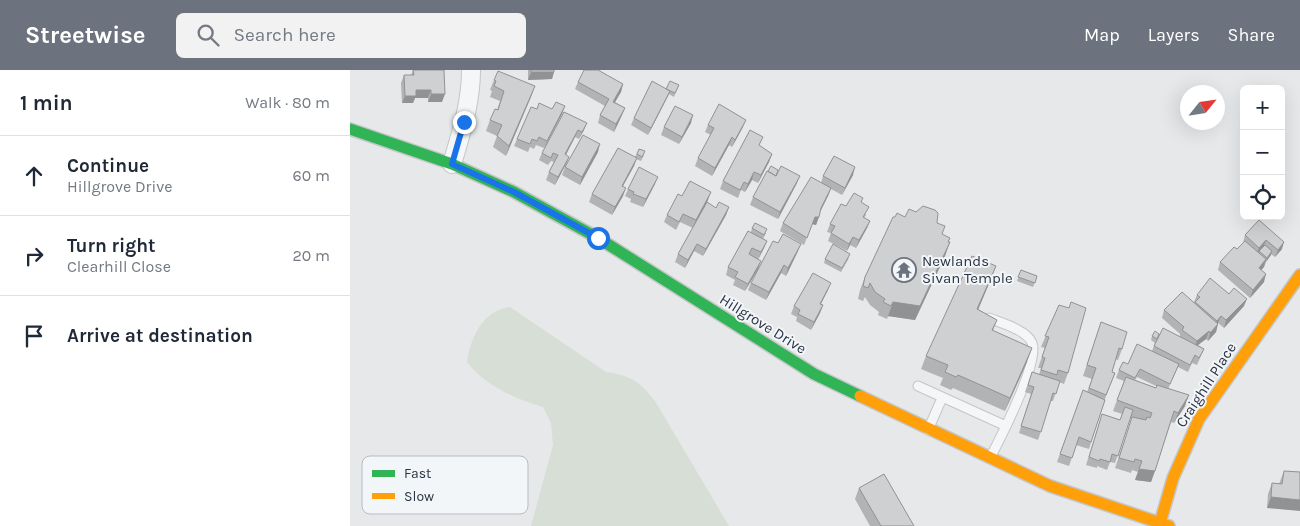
<!DOCTYPE html>
<html lang="en">
<head>
<meta charset="utf-8">
<style>
  :root { --surface:#fff; --page:#f2f2f3; --text:#1f2937; --muted:#747a83; --line:#e0e1e3; --accent:#6c737e }
  body { margin:0; font-family:Karla,sans-serif; background:var(--page); color:var(--text) }
  .controls { position:absolute; right:15px; top:15px; display:grid; overflow:hidden; border-radius:8px; box-shadow:0 5px 20px #0002 }
  .controls button { width:45px; height:45px; display:grid; place-items:center; padding:0; border:0; border-bottom:1px solid var(--line); background:var(--surface); color:var(--text); font:25px sans-serif }
  .compass { position:absolute; left:830px; top:15px; width:45px; height:45px; border-radius:50%; background:var(--surface); box-shadow:0 5px 20px #0002; rotate:60deg }
  .stop { position:absolute; width:15px; height:15px; margin:-11px; border:4px solid #1a73e8; border-radius:50%; background:#fff }
  .stop.end { background:#1a73e8; border-color:#fff; box-shadow:0 1px 5px #0008 }
  .list { margin:0; padding:0; list-style:none }
  h2 { display:flex; justify-content:space-between; align-items:center; height:65px; margin:0; padding:0 20px; font-size:21px }
  h2 small { font-size:16px; font-weight:400; color:var(--muted) }
  .list li { display:grid; grid-template-columns:32px 1fr auto; gap:15px; align-items:center; box-sizing:border-box; height:80px; padding:0 20px; border-top:1px solid var(--line) }
  .list b { display:block; font-size:19px; white-space:nowrap }
  .list p { margin:0; font-size:16px; white-space:nowrap; color:var(--muted) }
  .list em { font-size:16px; font-style:normal; color:var(--muted) }
  .icon { flex:none; width:28px; height:28px; fill:none; stroke:currentColor; stroke-width:2; stroke-linecap:round; stroke-linejoin:round }
  .map { position:relative; flex:none; width:950px; height:456px; overflow:hidden }
  header { display:flex; align-items:center; gap:30px; box-sizing:border-box; height:70px; padding:0 25px; background:var(--accent); color:#fff }
  header strong { font-size:24px }
  nav { display:flex; gap:28px; margin-inline-start:auto; font-size:18px }
  .search { width:350px; height:45px; background:var(--page); display:flex; align-items:center; gap:12px; box-sizing:border-box; padding:0 18px; border-radius:8px; color:var(--muted); font-size:19px }
  main { display:flex }
  aside { flex:1; background:var(--surface) }
  .map>svg:first-child { display:block }
  .green { fill:#d6ded6 }
  .lines { fill:none; stroke-linecap:round; stroke-linejoin:round }
  .lane-casing { stroke:#c4c6c8; stroke-width:11 }
  .street-casing { stroke:#c4c6c8; stroke-width:20 }
  .fast-casing { stroke:#c4c6c8; stroke-width:14 }
  .slow-casing { stroke:#c4c6c8; stroke-width:14 }
  .lane { stroke:#f4f6f7; stroke-width:9 }
  .street { stroke:#f4f6f7; stroke-width:18 }
  .fast { stroke:#30b455; stroke-width:11 }
  .slow { stroke:#ff9f0a; stroke-width:11 }
  .wall { fill:#b1b3b5; fill-rule:evenodd }
  .shaded-wall { fill:#909293 }
  .building { fill:#ced0d2; stroke:#909293 }
  .route { stroke:#1a73e8; stroke-width:6 }
  .labels { text-anchor:middle; dominant-baseline:central; stroke-width:4; stroke-linejoin:round; paint-order:stroke }
  .poi-label { font-size:15px; fill:#2b3444; stroke:#f3f6f9; text-anchor:start }
  .street-label { font-size:15px; fill:#2b3444; stroke:#f3f6f9 }
  .key { fill:#f3f6f9; stroke:#b7bcc3; stroke-width:1 }
  .key-label { font-size:14px; fill:#2b3444 }
</style>
</head>
<body>
<header>
<strong>Streetwise</strong>
<div class="search"><svg class="icon" aria-label="search" viewBox="0 0 24 24"><circle cx="10" cy="10" r="6"/><path d="M15 15l6 6"/></svg>Search here</div>
<nav><a>Map</a><a>Layers</a><a>Share</a></nav>
</header>
<main>
<aside>
<h2>1 min<small>Walk · 80 m</small></h2>
<ul class="list">
<li><svg class="icon" aria-label="ahead" viewBox="0 0 24 24"><path d="M12 20V5M6 11l6-6 6 6"/></svg><div><b>Continue</b><p>Hillgrove Drive</p></div><em>60 m</em></li>
<li><svg class="icon" aria-label="right" viewBox="0 0 24 24"><path d="M7 20v-9h11M14 6l5 5-5 5"/></svg><div><b>Turn right</b><p>Clearhill Close</p></div><em>20 m</em></li>
<li><svg class="icon" aria-label="arrive" viewBox="0 0 24 24"><path d="M6 21V4h12l-3 4 3 4H6"/></svg><div><b>Arrive at destination</b></div></li>
</ul>
</aside>
<div class="map">
<svg width="950" height="456" viewBox="0 0 950 456">
  <rect width="100%" height="100%" fill="#e6e8ea"/>
  <path class="green" d="M160 237 256 302C282 306 289 311 305 331L379 456H181L203 375 201 353 193 337C166 329 135 316 117 292 121 267 132 241 160 237Z"/>
  <g class="lines">
    <defs>
      <path id="lane" d="M639 248C651 253 677 260 682 273 690 291 650 369 640 388
        M568 316 656 356
        M578 360 592 328"/>
      <path id="street" d="M102 94C111 63 121 33 121 0"/>
      <path id="fast" d="M0 59 102 94 164 122 248 168 464 304 510 326"/>
      <path id="slow" d="M510 326 700 416 819 456
        M810 453 823 408 849 349 950 205"/>
    </defs>
    <use href="#lane" class="lane-casing"/>
    <use href="#street" class="street-casing"/>
    <use href="#fast" class="fast-casing"/>
    <use href="#slow" class="slow-casing"/>
    <use href="#lane" class="lane"/>
    <use href="#street" class="street"/>
    <use href="#fast" class="fast"/>
    <use href="#slow" class="slow"/>
  </g>
  <path class="wall" d="M63 0 92 32H78V28H65L63 33H52L51 13 54 5H61Z
    M178 0H204L202 9 178 10Z
    M144 10 185 16 156 86 143 77 147 66 136 61 140 50 147 40 150 31 140 27 142 21 140 20Z
    M228 12 273 14 271 22 265 32 275 38 272 45 264 62 248 53 250 45 255 36 225 19Z
    M329 15 324 27 319 24 298 65 281 55 284 48 316 19Z
    M215 36 212 44 194 78 186 75 184 79 180 77 178 82 164 76 167 69 187 39H202Z
    M214 42 234 60 229 69 225 67 216 85 219 87 216 94 205 115 196 110 199 102 204 92 201 91 198 95 189 90 192 83Z
    M341 53 329 74 311 65 314 57Z
    M358 55 393 57 382 77 379 75 362 106 345 96 348 88 361 65 355 62Z
    M410 76 422 84 419 92 408 113 402 110 395 122 391 120 388 128 370 119 373 111Z
    M289 79 294 85 291 91 286 89 284 96 273 116V126L262 145 239 132 242 124 285 87Z
    M248 82 230 115 212 105 215 97Z
    M503 105 492 125 481 119 478 126 470 142 466 155 462 154 454 175 430 161 433 153 471 113 473 106Z
    M447 113 428 149 400 135 403 127Z
    M305 114 293 137 280 132 281 129 275 126 278 119Z
    M332 126 358 130 351 144 366 138 379 137 376 145 353 186 344 181 335 198 325 192 328 184 343 158 330 152 326 160 314 152 317 145Z
    M511 133 516 145 514 148 520 151 517 158 506 178 500 175 497 181 478 171 481 163 477 162 480 154 496 136Z
    M566 142 587 153 592 164 599 172 595 186 565 250 538 246 537 249 528 245 529 242 520 235 515 227 513 231 508 229 510 220 515 207 545 147H555Z
    M909 150 932 179 925 187 921 184 916 192 914 197 911 200 914 212 900 228 868 200 870 192 887 179 893 173 895 165Z
    M402 158 416 163 413 169 417 171 414 178 408 189V199L395 221 383 215 385 210 376 205 378 197 401 162Z
    M448 181 436 206 431 203 416 230 398 220 401 213Z
    M499 188 491 202 474 193 475 189Z
    M671 200 687 206 683 217 667 211Z
    M641 209 628 239 647 250 643 261 677 292 655 341 603 318 601 320 590 315 593 308 571 299 576 286Z
    M478 220 471 234 473 235 470 243 461 260 446 251 447 247 441 244 444 236Z
    M879 224 894 236 874 258 868 253 866 262 858 271 856 269 848 275 854 279 847 295 842 293 838 302 828 297 818 319 835 336 824 353 821 352 801 412 785 410 788 402 782 400 781 403 765 398 782 348 780 347 765 393 760 392 757 400 747 396V398L736 395 752 344 770 350 772 344 763 341 774 311 766 308 769 300 778 294 802 281 805 273 801 270 802 266 809 264 830 266V264L812 248 814 240 844 232 847 225ZM787 307 806 316V318L785 310Z
    M709 235 718 303 714 314 709 312 703 331H701L688 370 669 363 681 324 675 322 682 302 689 305 691 298H688L695 278 691 277Z
    M751 252 772 279 768 290 765 289 762 302 765 303 755 329 739 379 726 375 719 396 707 392 733 320 737 322 742 309 733 306Z
    M934 401 950 402 917 438 918 424 922 413 929 414Z
    M509 418 564 456H520L505 429Z"/>
  <path class="shaded-wall" d="M181 2H204L202 9 178 10Z
    M273 14 271 22 261 39 263 32Z
    M185 16 181 27 156 86 159 76Z
    M66 20H81L78 28H65L63 33H52L55 26Z
    M320 21 317 28 298 65 301 58Z
    M81 24H95L92 32H78Z
    M215 36 212 44 194 78 197 71Z
    M275 38 272 45 264 62 266 54Z
    M343 45 341 53 329 74 332 67Z
    M396 50 393 57 382 77 385 70Z
    M237 53 234 60 229 69 232 62Z
    M228 60 225 67 212 92 215 84Z
    M382 67 379 75 362 106 365 98Z
    M250 74 248 82 230 115 232 107Z
    M422 84 419 92 408 113 411 105Z
    M219 87 216 94 205 115 208 107Z
    M287 88 284 96 269 123 272 116Z
    M505 97 503 105 492 125 495 118Z
    M404 102 402 110 395 122 398 114Z
    M450 106 447 113 428 149 430 142Z
    M308 107 305 114 293 137 296 129Z
    M276 118 273 126 262 145 265 137Z
    M481 118 478 126 468 146 471 138Z
    M361 122 358 130 343 158 346 150Z
    M379 137 376 145 353 186 356 179Z
    M465 147H469L466 155 462 154Z
    M520 151 517 158 506 178 509 170Z
    M503 167 500 175 497 181 499 174Z
    M916 170 913 178 906 185 909 178Z
    M417 171 414 178 408 190 411 182Z
    M600 172 595 186 565 250 538 246 537 249 543 232Z
    M934 172 932 179 925 187 928 180Z
    M347 174 344 181 335 198 338 190Z
    M451 174 448 181 436 206 438 198Z
    M922 181 921 185 916 192 917 188Z
    M916 189 914 197 906 206 909 198Z
    M411 191 408 199 395 221 398 214Z
    M434 195 431 203 416 230 419 222Z
    M646 196 641 209 623 252 627 239Z
    M916 204 914 212 900 228 903 220Z
    M481 213 478 220 467 241 470 234Z
    M897 229 894 236 874 258 876 250Z
    M473 235 470 243 461 260 464 252Z
    M871 246 868 253 864 258 867 251Z
    M868 254 866 262 858 271 860 263Z
    M859 261 856 269 844 278 847 271Z
    M682 278 677 292 655 341 660 328Z
    M839 325 835 336 824 353 828 343Z
    M789 399 805 401 801 412 785 410Z
    M921 427 950 430V441L917 438Z"/>
  <path class="building" d="M63 0H94L95 24H81V20H66V26H55L54 5H64Z
    M181 0H204V2H181Z
    M234 0H248L273 14 263 32 275 38 266 54 250 45 259 29 228 12Z
    M148 1 185 16 159 76 147 66 152 55 140 50 145 39 148 40 154 21 144 16 146 11 144 10Z
    M302 11 320 21 301 58 284 48Z
    M320 11 329 15 325 23 316 19Z
    M206 32 215 36 197 71 189 67 187 71 182 69 180 74 167 69 181 37 187 39 189 33 202 39Z
    M369 34 396 50 385 70 382 67 365 98 348 88 364 58 358 55Z
    M325 36 343 45 332 67 314 57Z
    M214 42 237 53 232 62 228 60 215 84 219 87 208 107 199 102 208 85 203 83 201 88 192 83Z
    M400 60 413 67 409 75 422 84 411 105 404 102 398 114 394 112 390 120 373 111Z
    M233 65 250 74 232 107 215 97Z
    M268 78 287 88 272 116 276 118 265 137 242 124Z
    M289 79 295 81 292 87 287 84Z
    M484 86 505 97 495 118 473 106Z
    M421 96 428 100 426 106 418 101Z
    M431 96 450 106 430 142 403 127 417 101 426 106Z
    M289 97 308 107 296 129 283 124 284 122 278 119Z
    M461 107 481 118 471 138 469 147H465L457 168 433 153Z
    M340 111 361 122 346 150 333 144 329 152 317 145 328 124 332 126Z
    M504 123 513 128 511 132 519 137 513 147 520 151 509 170 503 167 499 174 481 163 485 156 480 154 491 134 496 136Z
    M357 132 366 138 369 132 379 137 356 179 347 174 338 190 328 184Z
    M573 136 585 140 588 143 587 153 595 156 592 164 600 168 598 172H600L570 236 543 232 541 236 533 232 535 229 525 222 520 213 518 218 513 216 515 207 543 147H545L547 143 555 147 559 139 566 142Z
    M909 150 934 172 928 180 916 170 909 178 895 165Z
    M405 153 417 159 414 165 402 158Z
    M398 161 417 171 411 182 402 178 399 184 411 191 398 214 385 207 388 202 378 197Z
    M433 164 451 174 438 198 434 195 419 222 401 213 423 171 428 173Z
    M895 171 916 189 909 198 916 204 903 220 870 192 884 177 887 179Z
    M483 174 500 184 492 198 475 189Z
    M915 175 922 181 917 188 909 181Z
    M622 186 646 196 627 239 647 250 642 260 682 278 660 328 608 305 606 307 595 302 598 295 576 286Z
    M671 200 687 206 685 213 668 207Z
    M463 203 481 213 470 234 473 235 464 252 448 244 450 240 444 236Z
    M860 208 879 224 884 218 897 229 876 250 871 246 867 251 845 232 850 227 847 225Z
    M832 222 868 254 860 263 859 261 847 271 832 260 834 257 814 240Z
    M721 232 736 238 718 303 708 300 707 305 691 300 695 288 692 287 699 267 695 266 709 235 719 238Z
    M751 252 777 262 772 279 769 278 762 302 765 303 756 325 739 318 746 298 737 295Z
    M813 258 854 279 849 288 845 285 840 295 804 276Z
    M805 261 809 264 807 269 802 266Z
    M787 274 829 294 820 314 790 299 785 308 769 300 773 292 778 294Z
    M682 302 710 311 706 324 703 323 691 362 671 356 684 317 678 315Z
    M776 307 806 318 807 315 839 325 828 343 824 341 805 401 789 399 792 391 785 389 784 392 769 388 782 347 796 350 797 347 800 348 802 343 767 330Z
    M733 320 755 330 741 372 729 367 722 388 710 384Z
    M775 337 783 340 768 386 762 384 760 392 750 389 749 391 739 387 752 344 770 350Z
    M934 401 950 402V430L921 427 922 413 932 414Z
    M534 404 564 456H531L509 418Z"/>
  <g class="lines">
    <path class="route" d="M114 52 102 94 164 122 248 168"/>
  </g>
  <defs>
    <symbol id="temple-ring" viewBox="-11 -11 22 22"><circle r="9.5" fill="#f3f6f9" stroke="#6c737e" stroke-width="1.5"/><path d="M0-6L5-2H3V0L6.5 2.5H4V6H1.5V3h-3V6H-4V2.5H-6.5L-3 0V-2H-5Z" fill="#6c737e"/></symbol>
  </defs>
  <g fill-rule="evenodd">
    <use href="#temple-ring" x="540" y="186" width="28" height="28"/>
  </g>
  <g class="labels">
    <g class="poi-label">
      <text x="572" y="191">Newlands<tspan x="572" dy="17">Sivan Temple</tspan></text>
    </g>
    <g class="street-label">
      <text transform="translate(413 254) rotate(32)">Hillgrove Drive</text>
      <text transform="translate(856 315) rotate(-57)">Craighill Place</text>
    </g>
  </g>
  <rect x="12" y="386" width="166" height="58" rx="8" class="key"/>
  <rect x="22" y="400" width="23" height="7" fill="#30b455"/>
  <rect x="22" y="423" width="23" height="6" fill="#ff9f0a"/>
  <g class="key-label">
    <text x="54" y="408">Fast</text>
    <text x="54" y="431">Slow</text>
  </g>
</svg>
<div class="controls">
<button>+</button>
<button>−</button>
<button><svg class="icon" aria-label="locate" viewBox="0 0 24 24"><circle cx="12" cy="12" r="6"/><path d="M12 2v4M12 18v4M2 12h4M18 12h4"/></svg></button>
</div>
<svg class="compass" viewBox="-18 -18 36 36"><path d="M0-13l5 13h-10z" fill="#e53935"/><path d="M0 13l5-13h-10z" fill="#747a83"/></svg>
<div class="stop" style="left:248px;top:168px"></div>
<div class="stop end" style="left:114px;top:52px"></div>
</div>
</main>
</body>
</html>
